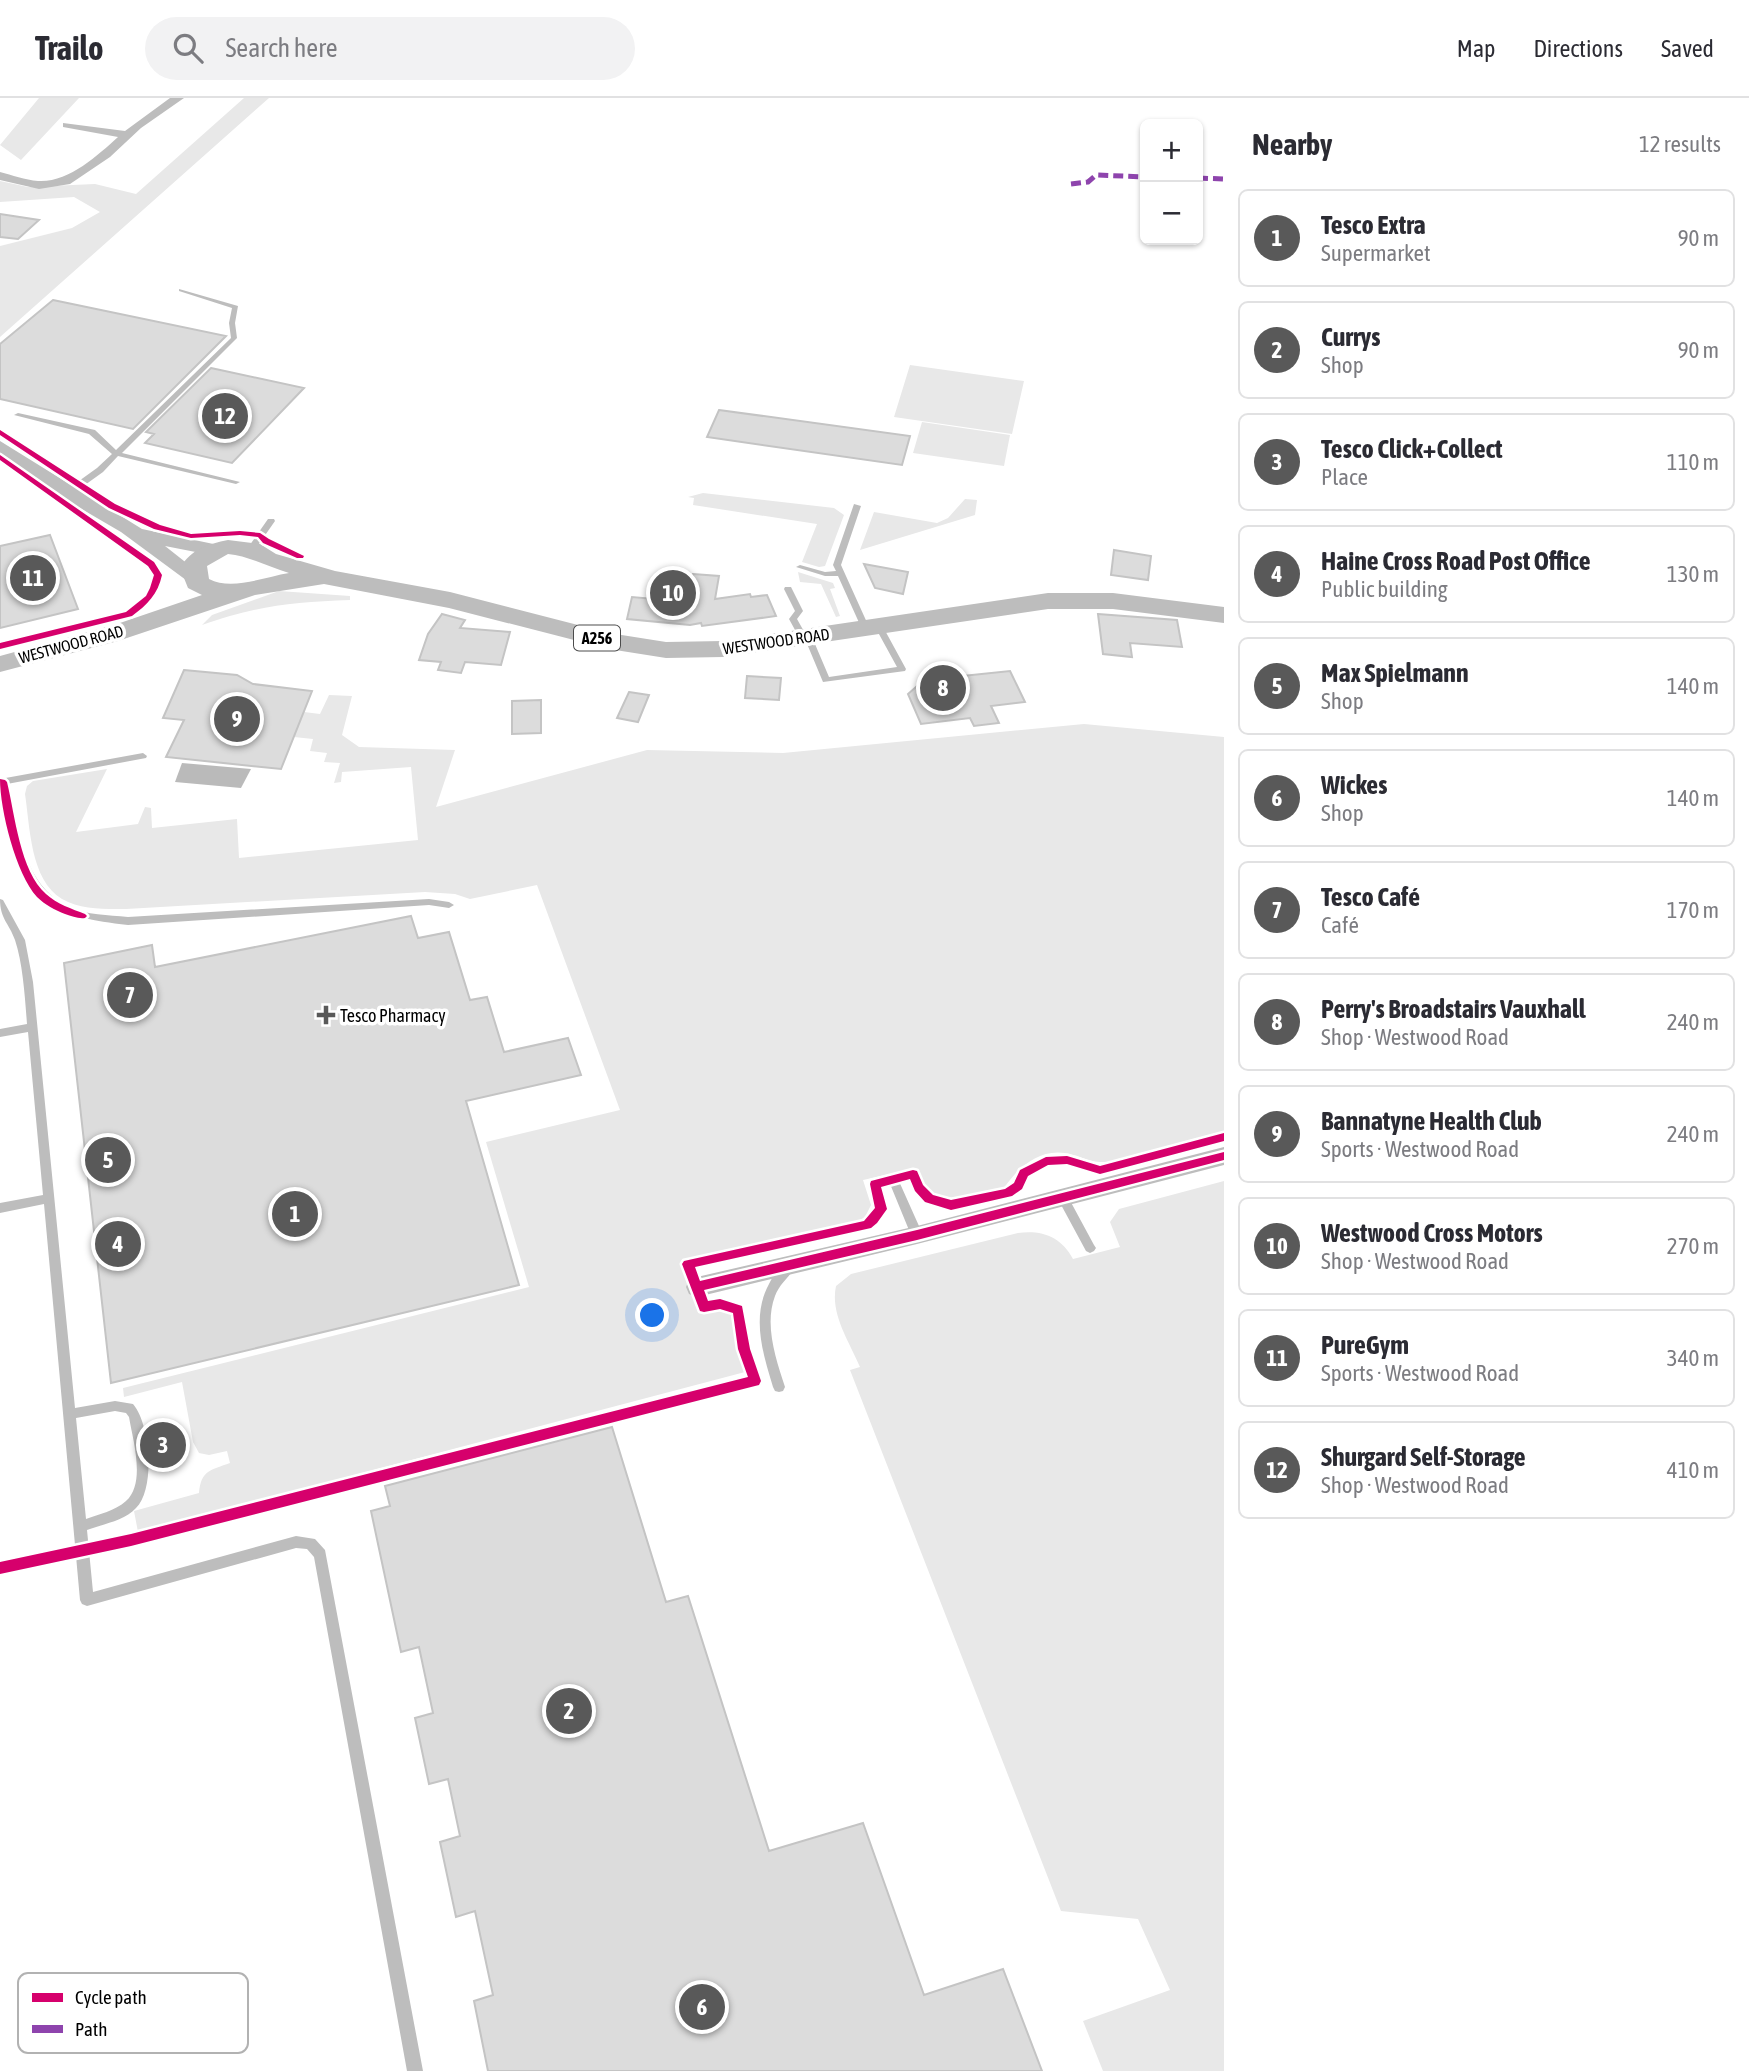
<!DOCTYPE html>
<html lang="en">
<head>
<meta charset="utf-8">
<style>
  :root { --surface:#fff; --page:#f2f2f3; --text:#2b2b33; --muted:#7c7c81; --line:#e1e1e2; --accent:#595959 }
  body { margin:0; font-family:"Asap Condensed",sans-serif; background:var(--page); color:var(--text) }
  .controls { position:absolute; right:21px; top:21px; display:grid; overflow:hidden; border-radius:10px; box-shadow:0 2px 5px #0004 }
  .controls button { width:63px; height:63px; display:grid; place-items:center; padding:0; border:0; border-bottom:2px solid var(--line); background:var(--surface); color:var(--text); font:35px sans-serif }
  .you { position:absolute; left:653px; top:1218px; width:24px; height:24px; margin:-18px; border:5px solid #fff; border-radius:50%; background:#1a73e8; box-shadow:0 0 0 10px #1a73e833 }
  .badge { display:grid; place-items:center; width:46px; height:46px; border-radius:50%; background:var(--accent); color:#fff; font-size:23px; font-weight:700 }
  .pin { position:absolute; translate:-50% -50%; border:4px solid #fff; box-shadow:0 2px 7px #0006 }
  .list { margin:0; padding:0; list-style:none }
  h2 { display:flex; justify-content:space-between; align-items:center; height:91px; margin:0; padding:0 28px; font-size:30px }
  h2 small { font-size:23px; font-weight:400; color:var(--muted) }
  .list li { display:grid; grid-template-columns:46px 1fr auto; gap:21px; align-items:center; box-sizing:border-box; height:98px; margin:0 14px 14px; padding:0 14px; border:2px solid var(--line); border-radius:10px }
  .list b { display:block; font-size:26px; white-space:nowrap }
  .list p { margin:0; font-size:23px; white-space:nowrap; color:var(--muted) }
  .list em { font-size:23px; font-style:normal; color:var(--muted) }
  .icon { flex:none; width:38px; height:38px; fill:none; stroke:currentColor; stroke-width:2; stroke-linecap:round; stroke-linejoin:round }
  .map { position:relative; flex:none; width:1224px; height:1973px; overflow:hidden }
  header { display:flex; align-items:center; gap:42px; box-sizing:border-box; height:98px; padding:0 35px; background:var(--surface); border-bottom:2px solid var(--line) }
  header strong { font-size:33px }
  nav { display:flex; gap:38px; margin-inline-start:auto; font-size:24px }
  .search { width:490px; height:63px; background:var(--page); display:flex; align-items:center; gap:18px; box-sizing:border-box; padding:0 24px; border-radius:38px; color:var(--muted); font-size:26px }
  main { display:flex }
  aside { flex:1; background:var(--surface) }
  .map>svg:first-child { display:block }
  .green { fill:#e8e8e8 }
  .water { fill:#bababa }
  .building { fill:#dcdcdc; stroke:#c4c4c4; stroke-width:2 }
  .lines { fill:none; stroke-linecap:round; stroke-linejoin:round }
  .service { fill:#bdbdbd; fill-rule:evenodd }
  .minor { fill:#bdbdbd; fill-rule:evenodd }
  .tertiary { fill:#bdbdbd; fill-rule:evenodd }
  .primary { fill:#bdbdbd; fill-rule:evenodd }
  .quiet { stroke:#8e44ad; stroke-width:5; stroke-dasharray:10 5; stroke-linecap:butt }
  .cycleway-casing { stroke:#fff; stroke-width:5 }
  .cycleway { fill:#d6006c; fill-rule:evenodd }
  .poi-dot { fill:#595959; stroke:#fff; stroke-width:2.5 }
  .labels { text-anchor:middle; dominant-baseline:central; stroke-width:7; stroke-linejoin:round; paint-order:stroke }
  .shield { fill:#fff; stroke:#4c4c4c; stroke-width:2 }
  .shield-label { font-size:16px; font-weight:bold; fill:#000 }
  .far-street-label { font-size:16px; fill:#000; stroke:#fff }
  .poi-label { font-size:18px; fill:#000; stroke:#fff; text-anchor:start }
  .key { fill:#fff; stroke:#b2b2b2; stroke-width:2 }
  .key-label { font-size:19px; fill:#000 }
</style>
</head>
<body>
<header>
<strong>Trailo</strong>
<div class="search"><svg class="icon" aria-label="search" viewBox="0 0 24 24"><circle cx="10" cy="10" r="6"/><path d="M15 15l6 6"/></svg>Search here</div>
<nav><a>Map</a><a>Directions</a><a>Saved</a></nav>
</header>
<main>
<div class="map">
<svg width="1224" height="1973" viewBox="0 0 1224 1973">
  <rect width="100%" height="100%" fill="#fff"/>
  <path class="green" d="M39 0H79L21 62 0 47Z
    M244 0H269L0 239V148L72 130 100 114 74 99 0 104V83L28 89 95 86 136 96Z
    M910 267 1024 283 1012 336 894 319Z
    M922 324 1010 337 1004 368 913 355Z
    M703 395 834 410 844 417 825 468 819 469 802 464 817 426 693 407 694 400 688 399Z
    M965 401 977 402 975 417 860 452 874 414 937 425 948 420Z
    M798 474 833 485 835 490 830 491 840 518 836 519 821 486 800 484Z
    M279 493 350 498V502C293 504 255 508 202 527L212 517Z
    M329 597 352 598 342 637 359 649 455 652 436 709 647 652 783 655 1084 626 1224 639V1033L1108 1064C1085 1065 1084 1058 1065 1055 1038 1051 1018 1070 1004 1090 982 1095 944 1112 926 1090 922 1084 919 1076 916 1070L863 1082 871 1107 865 1119 857 1124 681 1163 698 1214 721 1209 734 1216 738 1225 736 1249 745 1274 138 1434 134 1413 199 1395C201 1372 211 1372 230 1365L227 1353 209 1357 199 1355 193 1344 182 1284 124 1299 123 1290 529 1189 486 1044 620 1012 537 787 470 801 455 796 425 794 126 811C105 811 81 812 62 801 30 782 30 728 25 696L27 688 33 683 107 671 76 734 138 726 145 709 151 710 152 730 237 721 239 760 418 742 411 669 342 674 341 684 334 685 340 665 324 664 327 655 310 653 313 641 294 639 304 614 320 616Z
    M1224 1083V1973H1103L1083 1923 1170 1892 1138 1821 1061 1813 850 1272 860 1269C849 1243 830 1216 836 1188L851 1176 1018 1135C1043 1132 1061 1139 1073 1161L1120 1149 1110 1124 1119 1111Z"/>
  <path class="water" d="M182 665 251 671 241 690 175 684Z"/>
  <path class="building" d="M0 116 39 122 18 141 0 139Z
    M53 202 226 238 133 331 0 301V246Z
    M211 270 304 290 232 365 145 345 154 336 146 334Z
    M719 312 910 338 902 367 707 339Z
    M50 437 78 511 0 530V448Z
    M1114 452 1151 458 1148 482 1111 477Z
    M864 466 908 474 903 496 875 490Z
    M693 476 719 478 715 501 750 496 751 499 767 497 776 518 702 528 701 525 690 527 627 521 632 499 688 504Z
    M442 516 465 522 460 530 510 534 501 567 465 564 461 575 438 572 441 564 419 562 428 536Z
    M1098 516 1177 522 1182 549 1130 545 1132 559 1103 556Z
    M184 572 237 577 253 586 312 593 281 671 166 659 184 622 163 620Z
    M1010 573 1025 604 991 608 999 625 974 628 970 620 921 626 908 596 924 582Z
    M747 578 781 580 779 602 745 600Z
    M629 594 649 597 638 624 617 620Z
    M541 602V635L512 636V603Z
    M411 818 418 840 449 834 470 902 487 899 504 954 568 940 581 977 466 1003 519 1187 111 1285 64 865 152 847 155 869Z
    M612 1329 666 1504 688 1498 769 1753 863 1725 924 1897 1003 1871 1042 1973H488L474 1903 493 1897 475 1813 456 1819 440 1744 460 1738 448 1681 429 1686 415 1620 433 1615 419 1549 401 1554 371 1413 390 1408 385 1388Z"/>
  <g class="lines">
    <path class="service" d="M179 191 238 208 235 225 237 240 122 355 240 384 236 386 118 358 103 374 71 397H65V393L97 370 112 356 89 336 14 317 18 315 95 332 116 352 231 240 229 225 232 210 179 193Z
      M854 406 861 408 841 467 869 529 865 532 861 529 838 478H825L796 469 800 467 825 474 836 473 833 467Z
      M268 421H274L275 423 254 453H248L247 451Z
      M785 489H791L803 513 797 521 806 537H811L812 539 829 579 897 569 874 527 878 524 882 527 906 571 905 573 823 584 805 541H800L789 521 795 513 784 491Z
      M143 655 147 658 146 660 7 686C18 730 23 787 69 809 87 817 108 817 128 819L429 801 449 804 454 807 449 810 429 807 128 827C57 819 28 807 10 734 5 716 0 699 0 681Z
      M0 801 3 802 25 842 33 884 75 1310 115 1303 133 1306C150 1325 156 1390 136 1410 124 1423 103 1426 87 1432L93 1494 296 1438 315 1441 325 1452 423 1973H407L314 1459 307 1451 296 1450 87 1508 82 1506 80 1502 44 1106 0 1115V1105L43 1097 28 934 0 939V931L27 926C25 900 23 866 15 842 9 825 0 821 0 801ZM115 1313 126 1315 129 1319C133 1343 146 1385 126 1403 115 1413 99 1416 86 1421L76 1320Z
      M893 1076 897 1078 898 1081 923 1137 921 1140 917 1142 913 1140 911 1137 888 1081 889 1078Z
      M1063 1095 1067 1097 1094 1147 1096 1150 1094 1153 1090 1155 1086 1153 1059 1103 1057 1100 1059 1097Z
      M788 1166 792 1168 794 1171C788 1180 779 1187 775 1198 764 1227 776 1261 785 1289L783 1293 779 1294 775 1293 773 1289C763 1256 751 1219 769 1186 773 1177 780 1170 788 1166Z"/>
    <path class="minor" d="M170 0H184L141 30 110 59 70 86 39 91 0 82V74C12 77 25 82 38 83 68 85 97 58 118 39L63 29V25L125 33Z
      M1224 1049V1067L917 1146 697 1199 689 1196 686 1189 689 1182 697 1179 917 1128Z"/>
    <path class="tertiary" d="M0 343 142 431 223 448 226 452 223 456 216 458 165 448 203 478 200 482H186L121 434 61 399 0 357Z"/>
    <path class="primary" d="M228 442 260 446 276 456 335 473 450 494 609 535 666 544 723 543 1048 495H1113L1224 509V525L1113 511H1048L723 559 666 560 609 551 449 510 324 486 255 497 118 543 0 574V558L117 526 202 497 188 490 180 470C191 451 208 446 228 442ZM228 456C249 458 268 469 289 475 264 479 232 493 209 481L207 468Z"/>
    <path class="quiet" d="M1198 80 1224 81
      M1071 86 1088 84 1096 77 1145 79"/>
    <defs>
      <path id="cycleway" d="M0 332 115 406 160 427 191 436 240 433 260 435 269 441 304 458 303 460H297L263 445 258 439 240 437 191 440 154 431 109 410 0 337Z
        M0 357 154 464 162 477C158 496 147 507 132 518L0 551V545L126 514 146 498 150 490 154 477 148 468 0 362Z
        M0 681 5 682 7 684C15 717 20 773 46 796 57 806 72 811 85 816L87 818 85 820C78 821 72 818 65 816 55 812 45 807 37 799 16 776 0 712 0 681Z
        M1224 1035V1043L1100 1076 1067 1066 1048 1067 1028 1078 1022 1091 1012 1098 951 1112 925 1104 915 1093 910 1081 881 1089 887 1111 877 1125 871 1130 695 1169 700 1183 917 1132 1224 1054V1062L917 1142 704 1192 708 1203 720 1201 742 1208 750 1251 761 1283 759 1287 755 1288 131 1448 0 1476V1464L131 1436 748 1279 738 1251 733 1215 720 1211 704 1214 700 1213 682 1166 684 1163 864 1123 875 1110 870 1086 871 1083 913 1072 917 1073 923 1087 933 1097 951 1102 1005 1091 1014 1085 1020 1072 1046 1059 1067 1058 1100 1068Z"/>
    </defs>
    <use href="#cycleway" class="cycleway-casing"/>
    <use href="#cycleway" class="cycleway"/>
  </g>
  <path class="poi-dot" d="M322.5 906.5h7v7h7v7h-7v7h-7v-7h-7v-7h7z"/>
  <g class="labels">
    <rect class="shield" x="574" y="527.5" width="46" height="25" rx="5"/>
    <g class="shield-label">
      <text x="597" y="540">A256</text>
    </g>
    <g class="far-street-label">
      <text transform="translate(776 543) rotate(-8)">WESTWOOD ROAD</text>
      <text transform="translate(71 546) rotate(-15)">WESTWOOD ROAD</text>
    </g>
    <g class="poi-label">
      <text x="340" y="917">Tesco Pharmacy</text>
    </g>
  </g>
  <rect x="18" y="1875" width="230" height="80" rx="10" class="key"/>
  <rect x="32" y="1895" width="31" height="9" fill="#d6006c"/>
  <rect x="32" y="1927" width="31" height="8" fill="#8e44ad"/>
  <g class="key-label">
    <text x="75" y="1906">Cycle path</text>
    <text x="75" y="1938">Path</text>
  </g>
</svg>
<div class="controls">
<button>+</button>
<button>−</button>
</div>
<div class="you"></div>
<div class="pin badge" style="left:295px;top:1116px">1</div>
<div class="pin badge" style="left:569px;top:1613px">2</div>
<div class="pin badge" style="left:163px;top:1347px">3</div>
<div class="pin badge" style="left:118px;top:1146px">4</div>
<div class="pin badge" style="left:108px;top:1062px">5</div>
<div class="pin badge" style="left:702px;top:1909px">6</div>
<div class="pin badge" style="left:130px;top:897px">7</div>
<div class="pin badge" style="left:943px;top:590px">8</div>
<div class="pin badge" style="left:237px;top:621px">9</div>
<div class="pin badge" style="left:673px;top:495px">10</div>
<div class="pin badge" style="left:33px;top:480px">11</div>
<div class="pin badge" style="left:225px;top:318px">12</div>
</div>
<aside>
<h2>Nearby<small>12 results</small></h2>
<ul class="list">
<li><span class="badge">1</span><div><b>Tesco Extra</b><p>Supermarket</p></div><em>90 m</em></li>
<li><span class="badge">2</span><div><b>Currys</b><p>Shop</p></div><em>90 m</em></li>
<li><span class="badge">3</span><div><b>Tesco Click+Collect</b><p>Place</p></div><em>110 m</em></li>
<li><span class="badge">4</span><div><b>Haine Cross Road Post Office</b><p>Public building</p></div><em>130 m</em></li>
<li><span class="badge">5</span><div><b>Max Spielmann</b><p>Shop</p></div><em>140 m</em></li>
<li><span class="badge">6</span><div><b>Wickes</b><p>Shop</p></div><em>140 m</em></li>
<li><span class="badge">7</span><div><b>Tesco Café</b><p>Café</p></div><em>170 m</em></li>
<li><span class="badge">8</span><div><b>Perry's Broadstairs Vauxhall</b><p>Shop · Westwood Road</p></div><em>240 m</em></li>
<li><span class="badge">9</span><div><b>Bannatyne Health Club</b><p>Sports · Westwood Road</p></div><em>240 m</em></li>
<li><span class="badge">10</span><div><b>Westwood Cross Motors</b><p>Shop · Westwood Road</p></div><em>270 m</em></li>
<li><span class="badge">11</span><div><b>PureGym</b><p>Sports · Westwood Road</p></div><em>340 m</em></li>
<li><span class="badge">12</span><div><b>Shurgard Self-Storage</b><p>Shop · Westwood Road</p></div><em>410 m</em></li>
</ul>
</aside>
</main>
</body>
</html>
